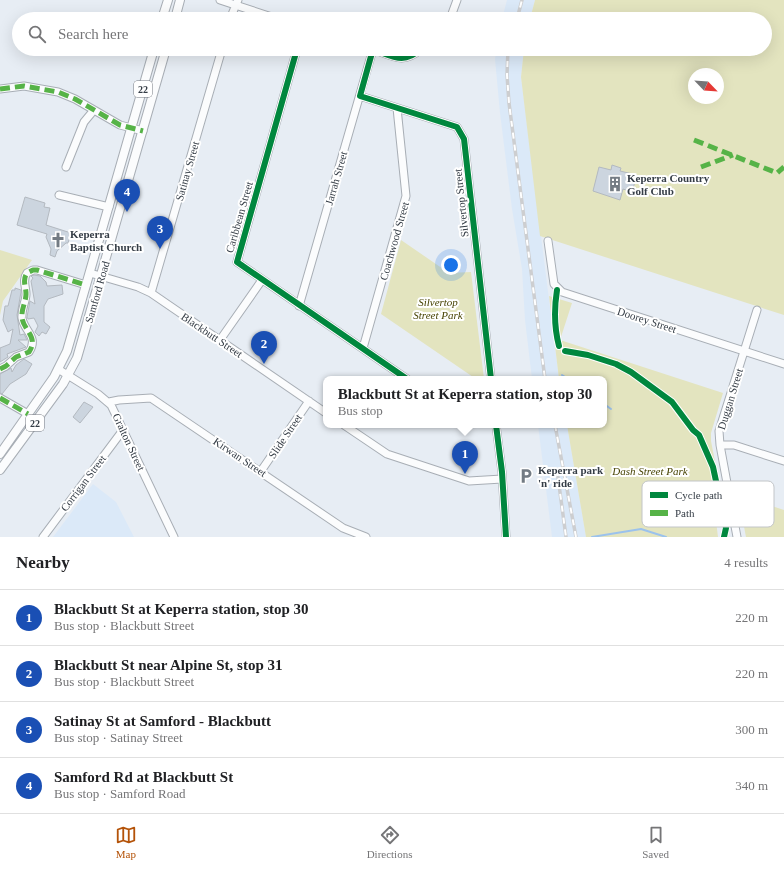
<!DOCTYPE html>
<html lang="en">
<head>
<meta charset="utf-8">
<style>
  :root { --surface:#fff; --page:#f6f6f6; --text:#202124; --muted:#757577; --line:#e0e0e0; --accent:#b45309 }
  body { margin:0; font-family:Georgia,serif; background:var(--page); color:var(--text) }
  .compass { position:absolute; left:688px; top:68px; width:36px; height:36px; border-radius:50%; background:var(--surface); box-shadow:0 4px 16px #0002; rotate:115deg }
  .you { position:absolute; left:451px; top:265px; width:14px; height:14px; margin:-10px; border:3px solid #fff; border-radius:50%; background:#1a73e8; box-shadow:0 0 0 6px #1a73e833 }
  .badge { display:grid; place-items:center; width:26px; height:26px; border-radius:50%; background:var(--accent); color:#fff; font-size:13px; font-weight:700 }
  .pin { position:absolute; translate:-50% -33px; filter:drop-shadow(0 1px 2px #0008) }
  .pin::after { content:''; position:absolute; top:21px; width:14px; height:12px; background:inherit; clip-path:polygon(0 0,100% 0,50% 100%) }
  .popup { position:absolute; left:323px; top:376px; width:284px; height:52px; box-sizing:border-box; display:grid; place-content:center; border-radius:8px; background:var(--surface); filter:drop-shadow(0 1px 3px #0005); font-size:13px; white-space:nowrap; color:var(--muted) }
  .popup b { font-size:15px; color:var(--text) }
  .popup::after { content:''; position:absolute; left:50%; top:100%; margin-left:-8px; border:8px solid transparent; border-top-color:var(--surface) }
  .list { margin:0; padding:0; list-style:none }
  h2 { display:flex; justify-content:space-between; align-items:center; height:52px; margin:0; padding:0 16px; font-size:17px }
  h2 small { font-size:13px; font-weight:400; color:var(--muted) }
  .list li { display:grid; grid-template-columns:26px 1fr auto; gap:12px; align-items:center; box-sizing:border-box; height:56px; padding:0 16px; border-top:1px solid var(--line) }
  .list b { display:block; font-size:15px; white-space:nowrap }
  .list p { margin:0; font-size:13px; white-space:nowrap; color:var(--muted) }
  .list em { font-size:13px; font-style:normal; color:var(--muted) }
  .icon { flex:none; width:22px; height:22px; fill:none; stroke:currentColor; stroke-width:2; stroke-linecap:round; stroke-linejoin:round }
  .map { position:relative; flex:none; width:784px; height:537px; overflow:hidden }
  .search { position:absolute; background:var(--surface); box-shadow:0 4px 16px #0002; left:12px; right:12px; top:12px; height:44px; display:flex; align-items:center; gap:10px; box-sizing:border-box; padding:0 14px; border-radius:22px; color:var(--muted); font-size:15px }
  .sheet { height:276px; background:var(--surface) }
  nav { display:flex; justify-content:space-around; align-items:center; box-sizing:border-box; height:56px; border-top:1px solid var(--line); background:var(--surface); font-size:11px; color:var(--muted) }
  nav a { display:grid; justify-items:center; gap:2px }
  nav .on { color:var(--accent) }
  .map>svg:first-child { display:block }
  .built { fill:#dbe9f8 }
  .green { fill:#e3e4bf; fill-rule:evenodd }
  .lines { fill:none; stroke-linecap:round; stroke-linejoin:round }
  .stream { stroke:#9bc2ec; stroke-width:2 }
  .building { fill:#ccd5df; stroke:#b3b9c0 }
  .minor-casing { stroke:#a8aeb5; stroke-width:9 }
  .major-casing { stroke:#a8aeb5; stroke-width:10 }
  .minor { stroke:#fbfcfd; stroke-width:7 }
  .major { stroke:#fbfcfd; stroke-width:8 }
  .rail-casing { stroke:#cdced0; stroke-width:3.5 }
  .rail { stroke:#fff; stroke-width:2; stroke-dasharray:6; stroke-linecap:butt }
  .quiet { stroke:#56b347; stroke-width:5; stroke-dasharray:10 5; stroke-linecap:butt }
  .cycleway-casing { stroke:#fff; stroke-width:8 }
  .cycleway { stroke:#00873e; stroke-width:6 }
  .labels { text-anchor:middle; dominant-baseline:central; stroke-width:4; stroke-linejoin:round; paint-order:stroke }
  .shield { fill:#fff; stroke:#72777e; stroke-width:1 }
  .shield-label { font-size:10px; font-weight:bold; fill:#353d46 }
  .street-label { font-size:11px; fill:#353d46; stroke:#fff }
  .poi-label { font-size:11px; font-weight:bold; fill:#353d46; stroke:#fff; text-anchor:start }
  .park-label { font-size:11px; font-style:italic; fill:#474303; stroke:#fff }
  .key { fill:#fff; stroke:#c2c5c8; stroke-width:1 }
  .key-label { font-size:11px; fill:#353d46 }
</style>
</head>
<body>
<div class="map">
<svg width="784" height="537" viewBox="0 0 784 537">
  <rect width="100%" height="100%" fill="#e7edf4"/>
  <path class="built" d="M507 0H535L530 19H502Z
    M497 49H524L521 77 559 379H532L525 320 522 269 512 209 500 113 495 59Z
    M538 425H567L586 537H552Z
    M93 484 116 502 134 537H53Z"/>
  <path class="green" d="M535 0H784V315L540 236 521 77 524 49H765V19H530ZM694 74H718V98H694Z
    M401 240 449 273 471 272 484 379H476L381 314Z
    M0 250 32 260 3 301 0 315Z
    M549 296 572 303 560 340 723 393 711 433V441L726 519 716 521 718 537H586L567 425H604V379H559Z
    M738 495 784 510V537H746Z"/>
  <g class="lines">
    <path class="stream" d="M562 375 568 379
      M535 379 540 378
      M604 404 611 409
      M592 537 641 529 666 537"/>
  </g>
  <path class="building" d="M612 165 621 168 620 171 637 175 632 192 623 189 620 200 593 191 599 167 611 170Z
    M25 197 45 203 44 207 50 208 46 225 71 233 68 243H66L57 251 55 257 50 255 51 249 46 237 47 234 17 225Z
    M34 275 40 276 46 282 47 286 62 285 63 294 48 299 44 306V322L50 327 46 334 42 332 39 336 35 332 38 326 34 318 28 319 27 317 30 301 35 304 31 281 33 278 31 276Z
    M15 288 21 290V292L17 315 20 335 24 334 27 340H18L26 347 7 354 8 357 0 362V348L10 344 13 329 8 332 3 320 5 306H8L12 290H15Z
    M24 359 32 364 26 374 10 384 2 394 0 393V374L11 368 12 372 16 365Z
    M84 402 93 407 80 423 73 417Z"/>
  <g class="lines">
    <defs>
      <path id="minor" d="M220 0 278 19
        M451 16 466 19
        M230 19 238 0
        M450 19 457 0
        M297 49 237 262 407 379
        M372 49C393 56 403 65 421 49
        M0 89 24 86 58 92 75 99 120 125 143 131
        M360 96 457 127 464 139 491 379
        M66 167 84 122 94 110
        M59 195 109 207
        M548 241 554 284 562 292 784 364
        M90 273 138 287 151 293 326 413
        M151 293 222 49
        M299 306 373 49
        M220 340 262 280
        M363 348 406 196 397 108
        M0 369 6 366 16 357 29 352C39 337 24 331 22 318 21 309 26 302 26 294 26 286 22 280 27 273L33 270H37L86 285
        M58 369 98 394 111 405 174 537
        M0 398 28 414
        M109 402 119 400 151 398 343 528 366 537
        M344 425 387 454 469 481 502 479
        M496 425 502 472 506 537
        M720 445H734L784 461
        M261 471 309 401
        M43 537 123 430
        M737 537 720 445 719 431 757 310"/>
      <path id="major" d="M162 19 168 0
        M175 19 180 0
        M0 454 54 377 67 351 154 49
        M0 470 63 384 77 358 166 49"/>
    </defs>
    <use href="#minor" class="minor-casing"/>
    <use href="#major" class="major-casing"/>
    <use href="#minor" class="minor"/>
    <use href="#major" class="major"/>
    <defs>
      <path id="rail" d="M517 19 522 0
        M508 49 507 75 509 103 545 379
        M555 425 576 537
        M557 470 566 537"/>
    </defs>
    <use href="#rail" class="rail-casing"/>
    <use href="#rail" class="rail"/>
    <path class="quiet" d="M0 89 24 86 58 92 75 99 120 125 143 131
      M694 140 777 173 784 167
      M701 167 733 155
      M0 369 6 366 16 357 29 352C39 337 24 331 22 318 21 309 26 302 26 294 26 286 22 280 27 273L33 270H37L86 285
      M0 398 28 414"/>
    <defs>
      <path id="cycleway" d="M297 49 237 262 407 379
        M372 49C393 56 403 65 421 49
        M373 49 360 96 457 127 464 139 491 379
        M557 290C554 309 554 327 559 346
        M565 351 588 355 616 364 631 372 672 402 693 430 699 435 713 467 726 528 724 537
        M496 425 502 472 506 537"/>
    </defs>
    <use href="#cycleway" class="cycleway-casing"/>
    <use href="#cycleway" class="cycleway"/>
  </g>
  <defs>
    <symbol id="building-bare" viewBox="-9 -9 18 18"><path d="M-4-6H4V6H1V3H-1V6H-4ZM-2.5-4.3h1.7v1.8h-1.7ZM.8-4.3h1.7v1.8H.8ZM-2.5-1h1.7V.8h-1.7ZM.8-1h1.7V.8H.8Z" fill="#737b83" stroke="#fff" stroke-width="2.5" paint-order="stroke"/></symbol>
    <symbol id="church-bare" viewBox="-9 -9 18 18"><path d="M-1.2-6h2.4v3.5h3.3v2.4h-3.3V6h-2.4V-.1h-3.3v-2.4h3.3Z" fill="#737b83" stroke="#fff" stroke-width="2.5" paint-order="stroke"/></symbol>
    <symbol id="parking-bare" viewBox="-9 -9 18 18"><path d="M-3.5-5.5H1a3.5 3.5 0 0 1 0 7H-1V5.5H-3.5ZM-1-3.4V-.6H.8a1.4 1.4 0 0 0 0-2.8Z" fill="#737b83" stroke="#fff" stroke-width="2.5" paint-order="stroke"/></symbol>
  </defs>
  <g fill-rule="evenodd">
    <use href="#building-bare" x="604" y="173" width="22" height="22"/>
    <use href="#church-bare" x="47" y="229" width="22" height="22"/>
    <use href="#parking-bare" x="515" y="465" width="22" height="22"/>
  </g>
  <g class="labels">
    <g class="shield">
      <rect x="134" y="81" width="18" height="16" rx="3"/>
      <rect x="26" y="415" width="18" height="16" rx="3"/>
    </g>
    <g class="shield-label">
      <text x="143" y="89">22</text>
      <text x="35" y="423">22</text>
    </g>
    <g class="street-label">
      <text transform="translate(187 171) rotate(-74)">Satinay Street</text>
      <text transform="translate(336 178) rotate(-74)">Jarrah Street</text>
      <text transform="translate(461 203) rotate(-96)">Silvertop Street</text>
      <text transform="translate(239 217) rotate(-74)">Caribbean Street</text>
      <text transform="translate(394 241) rotate(-74)">Coachwood Street</text>
      <text transform="translate(97 292) rotate(-74)">Samford Road</text>
      <text transform="translate(647 320) rotate(18)">Doorey Street</text>
      <text transform="translate(212 335) rotate(34)">Blackbutt Street</text>
      <text transform="translate(730 399) rotate(-73)">Duggan Street</text>
      <text transform="translate(285 436) rotate(-56)">Slide Street</text>
      <text transform="translate(129 442) rotate(65)">Gralton Street</text>
      <text transform="translate(240 457) rotate(34)">Kirwan Street</text>
      <text transform="translate(83 483) rotate(-53)">Corrigan Street</text>
    </g>
    <g class="poi-label">
      <text x="627" y="178">Keperra Country<tspan x="627" dy="13">Golf Club</tspan></text>
      <text x="70" y="234">Keperra<tspan x="70" dy="13">Baptist Church</tspan></text>
      <text x="538" y="470">Keperra park<tspan x="538" dy="13">'n' ride</tspan></text>
    </g>
    <g class="park-label">
      <text x="438" y="302">Silvertop<tspan x="438" dy="13">Street Park</tspan></text>
      <text x="650" y="471">Dash Street Park</text>
    </g>
  </g>
  <rect x="642" y="481" width="132" height="46" rx="6" class="key"/>
  <rect x="650" y="492" width="18" height="6" fill="#00873e"/>
  <rect x="650" y="510" width="18" height="6" fill="#56b347"/>
  <g class="key-label">
    <text x="675" y="499">Cycle path</text>
    <text x="675" y="517">Path</text>
  </g>
</svg>
<svg class="compass" viewBox="-18 -18 36 36"><path d="M0-13l5 13h-10z" fill="#e53935"/><path d="M0 13l5-13h-10z" fill="#757577"/></svg>
<div class="you"></div>
<div class="pin badge" style="left:465px;top:474px;background:#1a4fb4">1</div>
<div class="popup"><b>Blackbutt St at Keperra station, stop 30</b>Bus stop</div>
<div class="pin badge" style="left:264px;top:364px;background:#1a4fb4">2</div>
<div class="pin badge" style="left:160px;top:249px;background:#1a4fb4">3</div>
<div class="pin badge" style="left:127px;top:212px;background:#1a4fb4">4</div>
<div class="search"><svg class="icon" aria-label="search" viewBox="0 0 24 24"><circle cx="10" cy="10" r="6"/><path d="M15 15l6 6"/></svg>Search here</div>
</div>
<section class="sheet">
<h2>Nearby<small>4 results</small></h2>
<ul class="list">
<li><span class="badge" style="background:#1a4fb4">1</span><div><b>Blackbutt St at Keperra station, stop 30</b><p>Bus stop · Blackbutt Street</p></div><em>220 m</em></li>
<li><span class="badge" style="background:#1a4fb4">2</span><div><b>Blackbutt St near Alpine St, stop 31</b><p>Bus stop · Blackbutt Street</p></div><em>220 m</em></li>
<li><span class="badge" style="background:#1a4fb4">3</span><div><b>Satinay St at Samford - Blackbutt</b><p>Bus stop · Satinay Street</p></div><em>300 m</em></li>
<li><span class="badge" style="background:#1a4fb4">4</span><div><b>Samford Rd at Blackbutt St</b><p>Bus stop · Samford Road</p></div><em>340 m</em></li>
</ul>
</section>
<nav>
<a class="on"><svg class="icon" aria-label="map" viewBox="0 0 24 24"><path d="M3 6l6-2 6 2 6-2v14l-6 2-6-2-6 2zM9 4v14M15 6v14"/></svg>Map</a>
<a><svg class="icon" aria-label="directions" viewBox="0 0 24 24"><path d="M12 3l9 9-9 9-9-9zM9 14v-3h6M13 9l2 2-2 2"/></svg>Directions</a>
<a><svg class="icon" aria-label="saved" viewBox="0 0 24 24"><path d="M7 4h10v16l-5-4-5 4z"/></svg>Saved</a>
</nav>
</body>
</html>
